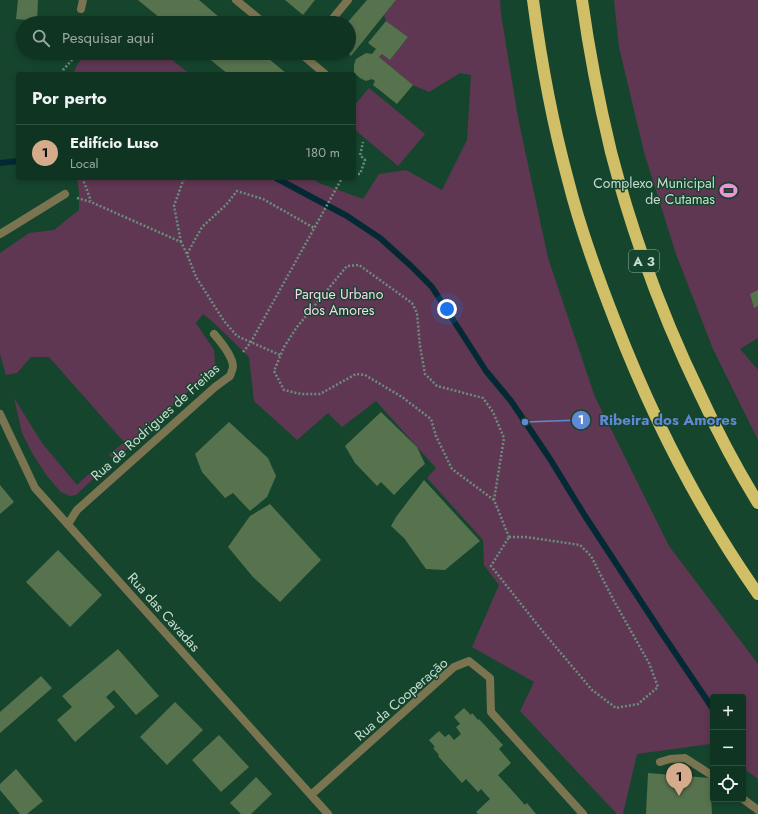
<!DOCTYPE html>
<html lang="pt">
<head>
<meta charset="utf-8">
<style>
  :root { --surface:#103422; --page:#193c2a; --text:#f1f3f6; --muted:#9caaa5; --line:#304f40; --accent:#d6ab8b }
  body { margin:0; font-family:Jost,sans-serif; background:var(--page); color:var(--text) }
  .controls { position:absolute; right:12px; bottom:12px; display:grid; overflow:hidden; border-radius:4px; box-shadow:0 2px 6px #0003 }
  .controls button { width:36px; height:36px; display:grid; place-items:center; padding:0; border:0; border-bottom:1px solid var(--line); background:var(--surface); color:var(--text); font:20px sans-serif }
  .you { position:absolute; left:447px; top:309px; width:14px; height:14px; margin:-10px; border:3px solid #fff; border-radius:50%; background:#1a73e8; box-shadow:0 0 0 6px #1a73e833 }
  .badge { display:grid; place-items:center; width:26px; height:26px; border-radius:50%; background:var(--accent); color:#111; font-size:13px; font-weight:700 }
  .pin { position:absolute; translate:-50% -33px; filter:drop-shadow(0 1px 2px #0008) }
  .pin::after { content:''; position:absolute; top:21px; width:14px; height:12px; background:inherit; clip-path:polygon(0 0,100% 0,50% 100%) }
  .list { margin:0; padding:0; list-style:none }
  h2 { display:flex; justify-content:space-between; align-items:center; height:52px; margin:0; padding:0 16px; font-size:17px }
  h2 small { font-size:13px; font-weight:400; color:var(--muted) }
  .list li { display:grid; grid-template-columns:26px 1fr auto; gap:12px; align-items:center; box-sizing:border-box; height:56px; padding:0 16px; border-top:1px solid var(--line) }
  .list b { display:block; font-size:15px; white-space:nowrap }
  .list p { margin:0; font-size:13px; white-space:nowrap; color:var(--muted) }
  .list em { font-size:13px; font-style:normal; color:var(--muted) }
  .icon { flex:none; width:22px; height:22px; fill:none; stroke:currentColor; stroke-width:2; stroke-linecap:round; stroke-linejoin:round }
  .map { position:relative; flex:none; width:758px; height:814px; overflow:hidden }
  .search { position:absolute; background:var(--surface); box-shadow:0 2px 6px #0003; left:16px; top:16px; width:340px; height:44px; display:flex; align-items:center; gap:10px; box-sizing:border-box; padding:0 14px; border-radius:22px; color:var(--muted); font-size:15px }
  .panel { position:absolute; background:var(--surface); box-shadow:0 2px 6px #0003; left:16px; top:72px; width:340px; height:108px; border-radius:4px }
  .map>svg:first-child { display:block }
  .green { fill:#5f3753 }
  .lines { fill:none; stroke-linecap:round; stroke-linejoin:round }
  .stream { stroke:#032a34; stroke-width:6 }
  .building { fill:#56734e }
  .path { stroke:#6a8e7b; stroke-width:2.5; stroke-dasharray:2 2; stroke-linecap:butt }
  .street { stroke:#7a7451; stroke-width:8 }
  .highway { stroke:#d0bf66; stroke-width:12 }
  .labels { text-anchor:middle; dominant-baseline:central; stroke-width:3; stroke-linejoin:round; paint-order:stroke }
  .shield { fill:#16452e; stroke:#91b09f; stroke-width:1 }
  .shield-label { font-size:13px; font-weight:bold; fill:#c6decf }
  .poi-label { font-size:14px; fill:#c6decf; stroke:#16452e; text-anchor:end }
  .park-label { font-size:14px; fill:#fcd4ee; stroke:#16452e }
  .street-label { font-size:14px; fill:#c6decf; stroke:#16452e }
  .leader { fill:none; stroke:#6188d4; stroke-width:1.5 }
  .callout-dot { fill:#6188d4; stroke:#16452e; stroke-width:1.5 }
  .mark-label { font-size:12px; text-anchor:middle; font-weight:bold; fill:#fff }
  .callout-label { font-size:15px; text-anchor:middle; font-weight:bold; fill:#6188d4; stroke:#16452e; stroke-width:3; stroke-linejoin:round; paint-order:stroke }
</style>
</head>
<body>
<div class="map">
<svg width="758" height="814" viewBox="0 0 758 814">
  <rect width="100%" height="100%" fill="#16452e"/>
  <path class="green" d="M396 0H500L501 14 518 118 548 258 595 397 669 546 758 664V779L743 768V697H713V746L710 744 637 754 623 814H617L520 711 534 682 472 647 499 585 484 565 483 540 427 478 436 468 376 401 342 427 328 413 297 440 254 401 249 357 213 322 203 314 196 323 214 350 215 364 210 374 184 395 115 461 109 455 124 442 49 357H31L17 373 6 375 0 354V253L29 233 54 230 79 210V192L77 178H314L313 179 319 183 363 199 379 174 406 170 442 190 467 140 471 75 460 73 429 92 413 85 379 57 382 54 390 60 408 37 386 21 384 15Z
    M614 0H758V338L740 349 758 370V440L713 349 676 254 644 152 619 47Z
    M86 53H163L190 74H73L77 65Z
    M369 88 425 134 398 166 354 129V106Z
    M14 398 42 443 77 485 93 470 98 474 76 495 70 496 61 492 47 476 32 453 22 433Z"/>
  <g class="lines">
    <path class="stream" d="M0 163 18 161
      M276 178 347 216 380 238 410 265 432 287 486 371 511 401 550 459 585 516 659 629 713 709"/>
  </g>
  <path class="building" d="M18 0H38L37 21 16 19Z
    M138 0H199L226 23H166Z
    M285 0H315L303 15Z
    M367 0H396L351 56 348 53H349V23H347Z
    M386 21 408 37 390 60 382 54 379 57 413 85 397 104 373 85 375 81 372 79 366 81 360 78 354 73V65L356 59 366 53 372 54 376 49 368 43Z
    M202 53H262L287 74H228Z
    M758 290V306L754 308 750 294Z
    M381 412 417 447 425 464 419 469 394 495 381 482 377 486 355 463 345 446Z
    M229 422 268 458 276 476 267 497 250 511 233 493 225 498 202 472 195 454Z
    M424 480 480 541 445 570 426 569 404 538 391 526 396 517Z
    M0 485 14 502 0 514Z
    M270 504 321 560 280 602 253 577 228 547 250 516Z
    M58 550 102 595 70 627 26 582Z
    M118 649 159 696 136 715 114 690 106 697 115 707 75 742 57 720 72 707 62 696Z
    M41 676 52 688 0 733V712Z
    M175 702 203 730 167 765 140 737Z
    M464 708 471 715 472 713 478 720 479 719 503 745 499 749 511 763 498 775 525 805 527 803 536 814H478L476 812 490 799 481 789 478 792 466 779 462 783 438 756 439 755 433 748 435 747 429 740 439 731 445 737 449 734 454 740 461 734 456 727 460 724 454 717Z
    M219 735 249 767 221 792 192 760Z
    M16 769 43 801 27 814H20L0 790V784Z
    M648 773 710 778 712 814H646Z
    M256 777 272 794 251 814H241L230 803Z"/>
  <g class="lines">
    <path class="path" d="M93 53 103 56V53
      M62 74 63 70 78 53
      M354 174H360L365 160 360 155 363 142
      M86 178 84 182 91 201
      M77 198 91 202 181 242 187 254
      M181 242 174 206 184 178
      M243 352 251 342 342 178
      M280 355 237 336 224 321 196 277 187 254 202 227 226 205 237 191 263 199 314 228
      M494 500 452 469 436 436 431 419 402 397 365 375 356 374 320 394H301L284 390 274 371 284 347 297 327 347 266 359 265 412 303 417 313 420 346 425 374 437 386 483 398 493 412 504 438 494 500 509 537
      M509 537H526L580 545 591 556 614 601 649 663 658 687 638 704 616 708 592 690 544 633 491 566Z"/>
    <path class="street" d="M236 0 264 23
      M81 9 83 0
      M329 23 348 0
      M300 53 325 74
      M0 234 10 228 65 194
      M0 414 35 488 328 814
      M68 524 77 510 215 387 230 376C231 373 233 369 233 366 232 355 221 342 214 334
      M660 762 670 759 685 758 713 776
      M311 795 454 667 469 661 490 678 491 712 583 814
      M743 799 758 810"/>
    <path class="highway" d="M533 0C541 61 552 121 568 180 580 228 597 275 615 321 652 417 699 510 758 594
      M582 0C589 51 599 102 611 152 633 236 663 318 701 396 718 433 737 469 758 503"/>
  </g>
  <defs>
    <symbol id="stadium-bare" viewBox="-9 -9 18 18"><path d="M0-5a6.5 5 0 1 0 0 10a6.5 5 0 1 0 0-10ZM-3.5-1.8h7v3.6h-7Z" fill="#f391d6" stroke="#16452e" stroke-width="2.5" paint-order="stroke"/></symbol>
  </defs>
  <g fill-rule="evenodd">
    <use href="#stadium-bare" x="716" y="178" width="25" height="25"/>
  </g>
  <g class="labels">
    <rect class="shield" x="629" y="250" width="30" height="22" rx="3"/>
    <g class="shield-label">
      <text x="644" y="261">A 3</text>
    </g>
    <g class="poi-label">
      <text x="715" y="183">Complexo Municipal<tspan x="715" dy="16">de Cutamas</tspan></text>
    </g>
    <g class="park-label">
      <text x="339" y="294">Parque Urbano<tspan x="339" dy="16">dos Amores</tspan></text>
    </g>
    <g class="street-label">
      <text transform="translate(155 422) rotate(-42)">Rua de Rodrigues de Freitas</text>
      <text transform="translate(164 612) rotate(48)">Rua das Cavadas</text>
      <text transform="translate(401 699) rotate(-41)">Rua da Cooperação</text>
    </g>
  </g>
  <path class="leader" d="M525 422L581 420"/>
  <g class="callout-dot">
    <circle cx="525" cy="422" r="4"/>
    <circle cx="581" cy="420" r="10"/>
  </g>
  <g class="mark-label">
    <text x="581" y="424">1</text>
  </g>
  <g class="callout-label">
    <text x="668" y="425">Ribeira dos Amores</text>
  </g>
</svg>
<div class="controls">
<button>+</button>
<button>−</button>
<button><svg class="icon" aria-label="locate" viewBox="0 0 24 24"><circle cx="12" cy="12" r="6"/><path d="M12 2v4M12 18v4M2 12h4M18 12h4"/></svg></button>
</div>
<div class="you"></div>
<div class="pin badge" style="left:679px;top:796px">1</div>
<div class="search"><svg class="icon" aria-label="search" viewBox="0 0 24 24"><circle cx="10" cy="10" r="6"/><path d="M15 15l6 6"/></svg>Pesquisar aqui</div>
<section class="panel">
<h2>Por perto<small></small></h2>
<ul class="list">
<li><span class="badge">1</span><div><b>Edifício Luso</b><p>Local</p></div><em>180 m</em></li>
</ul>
</section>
</div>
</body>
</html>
